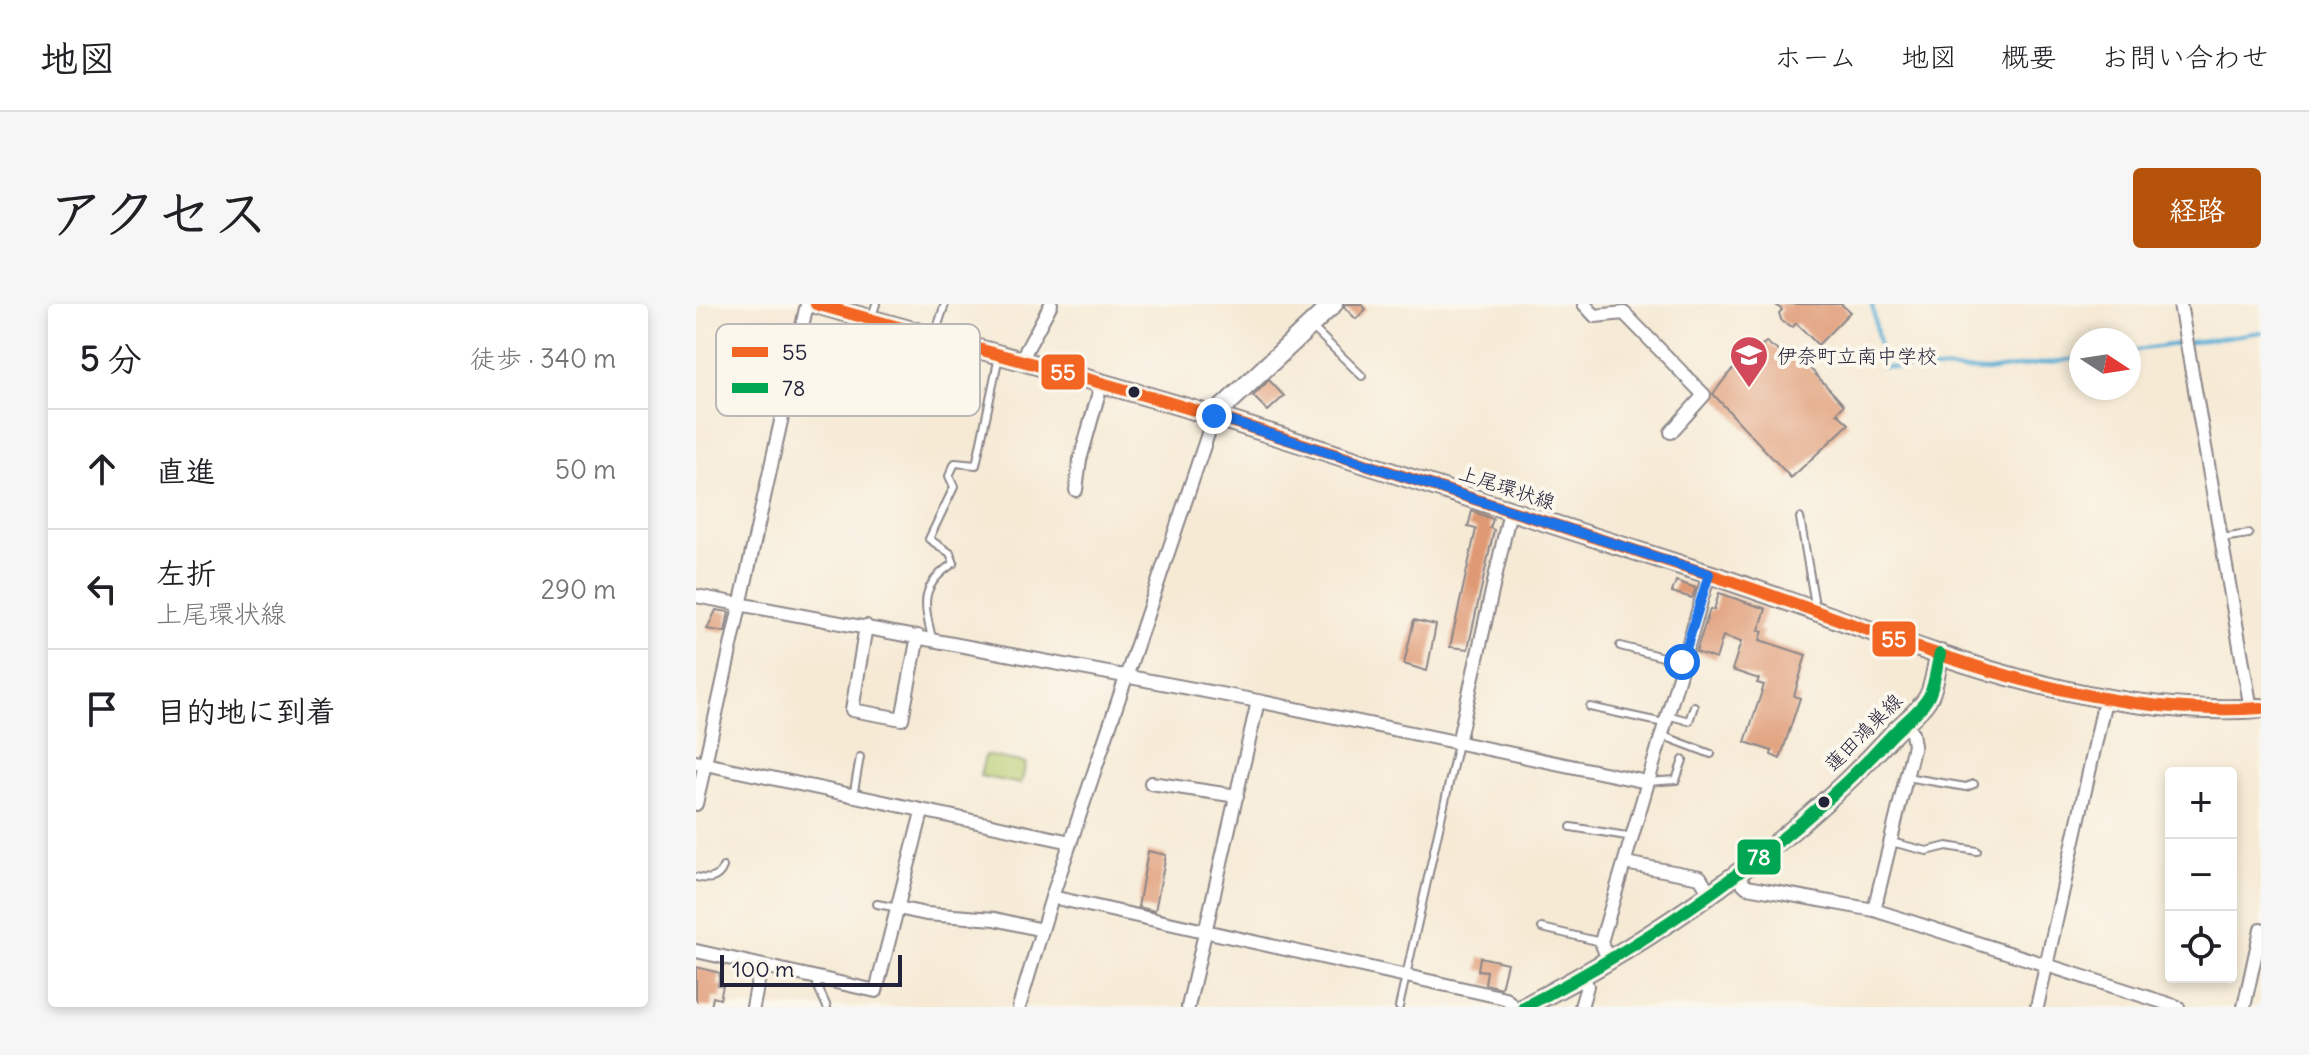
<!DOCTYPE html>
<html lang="ja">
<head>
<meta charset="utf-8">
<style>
  :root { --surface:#fff; --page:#f6f6f6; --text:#202124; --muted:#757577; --line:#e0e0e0; --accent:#b45309 }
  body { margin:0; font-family:Delius,"Klee One",sans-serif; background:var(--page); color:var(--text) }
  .controls { position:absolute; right:24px; bottom:24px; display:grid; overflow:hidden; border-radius:8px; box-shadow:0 4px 12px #0003 }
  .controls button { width:72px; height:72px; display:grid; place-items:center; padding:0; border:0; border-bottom:2px solid var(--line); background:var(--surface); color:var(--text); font:40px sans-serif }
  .compass { position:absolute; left:1373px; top:24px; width:72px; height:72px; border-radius:50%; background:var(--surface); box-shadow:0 4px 12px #0003; rotate:102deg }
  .scale { position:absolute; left:24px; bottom:20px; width:182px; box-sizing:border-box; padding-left:8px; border:4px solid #22223b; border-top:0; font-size:22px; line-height:28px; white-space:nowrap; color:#22223b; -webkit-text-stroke:6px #fbf7ec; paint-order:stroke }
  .stop { position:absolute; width:24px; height:24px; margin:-18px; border:6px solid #1a73e8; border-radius:50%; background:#fff }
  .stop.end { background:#1a73e8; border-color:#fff; box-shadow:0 2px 8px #0008 }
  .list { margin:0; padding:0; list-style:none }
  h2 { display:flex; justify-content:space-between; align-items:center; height:104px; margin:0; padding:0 32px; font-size:34px }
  h2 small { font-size:26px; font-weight:400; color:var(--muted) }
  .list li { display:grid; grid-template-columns:52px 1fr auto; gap:24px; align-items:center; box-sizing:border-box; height:120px; padding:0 32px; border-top:2px solid var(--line) }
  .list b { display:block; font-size:30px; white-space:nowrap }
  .list p { margin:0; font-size:26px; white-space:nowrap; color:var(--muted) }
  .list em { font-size:26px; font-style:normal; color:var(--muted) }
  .icon { flex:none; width:44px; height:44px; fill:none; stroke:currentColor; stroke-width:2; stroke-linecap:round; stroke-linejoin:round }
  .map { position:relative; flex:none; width:1565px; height:703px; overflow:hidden; border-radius:8px }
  header { display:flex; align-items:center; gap:48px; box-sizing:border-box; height:112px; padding:0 40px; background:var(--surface); border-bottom:2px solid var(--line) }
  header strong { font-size:38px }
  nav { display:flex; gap:44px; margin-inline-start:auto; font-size:28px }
  .intro { display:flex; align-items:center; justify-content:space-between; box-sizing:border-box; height:192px; padding:0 48px }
  h1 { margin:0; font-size:56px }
  .button { padding:20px 36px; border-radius:8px; background:var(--accent); color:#fff; font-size:28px; font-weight:700 }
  main { display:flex; gap:48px; padding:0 48px }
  aside { flex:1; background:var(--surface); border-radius:8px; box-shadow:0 4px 12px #0003 }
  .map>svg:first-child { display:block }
  .green { fill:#b7cc71; stroke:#6c7756; stroke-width:2 }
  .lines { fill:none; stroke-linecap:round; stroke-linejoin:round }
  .stream { stroke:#58acd4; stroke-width:4 }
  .building { fill:#df9a75 }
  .lane-casing { stroke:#8c8688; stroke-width:10 }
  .street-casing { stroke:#8c8688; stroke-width:16 }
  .secondary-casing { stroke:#8c8688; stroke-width:22 }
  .lane { stroke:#fff; stroke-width:6 }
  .street { stroke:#fff; stroke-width:12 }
  .secondary { stroke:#fff; stroke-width:18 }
  .bus-1-casing { stroke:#fbf7ec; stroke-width:18 }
  .bus-2-casing { stroke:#fbf7ec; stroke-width:18 }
  .bus-1 { stroke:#f26522; stroke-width:12 }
  .bus-2 { stroke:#00a651; stroke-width:12 }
  .route { stroke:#1a73e8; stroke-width:10 }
  .bus-dot { fill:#22223b; stroke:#fbf7ec; stroke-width:3 }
  .labels { text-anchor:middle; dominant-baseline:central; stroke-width:8; stroke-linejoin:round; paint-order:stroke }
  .poi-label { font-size:20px; fill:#22223b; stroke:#fbf7ec; text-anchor:start }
  .street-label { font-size:20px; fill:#22223b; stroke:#fbf7ec }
  .key { fill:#fbf7ec; stroke:#bab7b7; stroke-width:2 }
  .key-label { font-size:22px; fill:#22223b }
  .line-badge { stroke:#fbf7ec; stroke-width:3 }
  .badge-label { font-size:22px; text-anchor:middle; font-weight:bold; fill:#fff }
</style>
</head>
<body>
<header>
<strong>地図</strong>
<nav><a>ホーム</a><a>地図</a><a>概要</a><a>お問い合わせ</a></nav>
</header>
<div class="intro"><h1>アクセス</h1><a class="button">経路</a></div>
<main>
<aside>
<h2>5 分<small>徒歩 · 340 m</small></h2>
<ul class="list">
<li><svg class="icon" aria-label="ahead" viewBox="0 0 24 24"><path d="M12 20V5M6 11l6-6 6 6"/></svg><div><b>直進</b></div><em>50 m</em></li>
<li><svg class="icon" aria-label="left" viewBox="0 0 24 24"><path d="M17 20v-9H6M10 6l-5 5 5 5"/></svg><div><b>左折</b><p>上尾環状線</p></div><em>290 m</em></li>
<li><svg class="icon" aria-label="arrive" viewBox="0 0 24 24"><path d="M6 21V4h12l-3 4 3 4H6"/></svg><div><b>目的地に到着</b></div></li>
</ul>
</aside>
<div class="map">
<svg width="1565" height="703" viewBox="0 0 1565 703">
  <rect width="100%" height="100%" fill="#fbf7ec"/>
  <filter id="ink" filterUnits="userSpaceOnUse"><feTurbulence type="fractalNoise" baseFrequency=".0125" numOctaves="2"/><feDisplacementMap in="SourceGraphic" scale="16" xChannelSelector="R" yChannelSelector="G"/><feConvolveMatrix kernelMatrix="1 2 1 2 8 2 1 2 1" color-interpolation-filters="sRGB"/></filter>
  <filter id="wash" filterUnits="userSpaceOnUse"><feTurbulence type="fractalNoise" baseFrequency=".006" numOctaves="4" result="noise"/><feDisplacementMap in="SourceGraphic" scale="32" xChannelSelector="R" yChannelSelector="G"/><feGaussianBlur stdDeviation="1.8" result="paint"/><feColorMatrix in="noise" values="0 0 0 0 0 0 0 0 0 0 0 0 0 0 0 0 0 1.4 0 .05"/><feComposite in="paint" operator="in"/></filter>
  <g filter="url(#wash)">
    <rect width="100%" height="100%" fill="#f6ead5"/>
    <path class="green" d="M289 451 330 459 325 480 284 472Z"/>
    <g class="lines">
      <path class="stream" d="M1176 0 1187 63 1291 67 1385 54
        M1433 47 1565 28"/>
    </g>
    <g id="blocks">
      <path class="building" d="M649 0H665L670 5 660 15 648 3Z
        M1079 0H1145L1154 8 1122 41 1100 19 1097 23 1086 18 1083 9 1086 6Z
        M1070 38 1085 49 1089 45 1096 51 1099 48 1148 101 1141 109 1153 120 1095 174 1017 90 1034 68Z
        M573 76 588 92 572 107 557 92Z
        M776 207 797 215 794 224 798 226 772 345 754 343 780 225 772 223Z
        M980 277 1000 284 996 294 976 288Z
        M1023 289 1070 305 1063 326 1067 327 1064 336 1110 351 1098 392 1104 394 1084 455 1075 451 1076 447 1049 438 1068 381 1061 379 1063 375 1036 366 1045 338 1027 332 1020 355 1000 348 1014 305 1018 306Z
        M20 306 33 308 29 328 11 325Z
        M718 316 740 321 731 367 708 360Z
        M452 547 470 551 459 607 442 603Z
        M784 653 811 659 805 684 789 680 791 667 782 666Z
        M0 663 24 669 22 681 27 682 24 695 17 693 15 703H0Z"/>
    </g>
  </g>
  <g filter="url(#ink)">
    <use href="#blocks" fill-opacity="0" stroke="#8c8688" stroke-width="2"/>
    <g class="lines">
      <defs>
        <path id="lane" d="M176 12 180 0
          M617 24 666 72
          M239 30 249 0
          M1104 214 1119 301
          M1525 234 1553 230
          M236 334C227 298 224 281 258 259L254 249 233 235 258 183 253 172 259 159 280 161 303 52
          M924 342 986 358
          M894 403 968 419
          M971 411 993 417 998 402
          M965 431 1015 450
          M1210 473 1270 483 1278 480
          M951 478 980 476 987 456
          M157 493 164 453
          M875 523 937 533
          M1195 538 1231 547 1251 542 1281 547
          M0 573C12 576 22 576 27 563
          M181 600 202 604
          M846 624 905 638
          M122 674 121 681 131 703
          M703 703 762 439"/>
        <path id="street" d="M888 0 899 12 928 9 1008 91 975 128
          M1484 0 1555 405
          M324 58 355 0
          M380 186 384 156 405 81
          M0 292 562 397 951 478
          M170 322 156 406 206 415 222 332
          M762 439 814 207
          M0 458 375 538
          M455 479 541 492
          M0 500 111 0
          M929 559 1004 573 1014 589
          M1038 571 1051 583 1178 606 1482 703
          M356 593 809 694 818 703
          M202 604 230 610 299 615 346 626
          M1178 606 1218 441 1216 429 1208 418
          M0 647 180 687 226 508
          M913 658 905 638 1013 270
          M57 703 65 662
          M323 703 356 593 518 112
          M492 703 562 397
          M885 703 891 682 888 673
          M1341 703 1409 396
          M1548 703 1565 625"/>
        <path id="secondary" d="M120 0C253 38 388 72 521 113 682 163 842 216 1003 267 1187 325 1368 417 1565 404
          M518 112 637 0
          M828 703C957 637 1097 540 1195 432 1206 420 1226 406 1233 392 1239 380 1240 363 1244 350"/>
      </defs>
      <use href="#lane" class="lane-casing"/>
      <use href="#street" class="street-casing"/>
      <use href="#secondary" class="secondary-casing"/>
      <use href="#lane" class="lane"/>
      <use href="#street" class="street"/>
      <use href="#secondary" class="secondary"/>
      <defs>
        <path id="bus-1" d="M120 0C253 38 388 72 521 113 682 163 842 216 1003 267 1187 325 1368 417 1565 404"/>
        <path id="bus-2" d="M828 703C957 637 1097 540 1195 432 1206 420 1226 406 1233 392 1239 380 1240 363 1244 350"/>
      </defs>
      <use href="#bus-1" class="bus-1-casing"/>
      <use href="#bus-2" class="bus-2-casing"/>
      <use href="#bus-1" class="bus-1"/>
      <use href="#bus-2" class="bus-2"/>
    </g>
  </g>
  <g class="lines" filter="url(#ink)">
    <path class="route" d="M518 112 1013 270 986 358"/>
  </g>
  <defs>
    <symbol id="school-pin" viewBox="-11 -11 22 30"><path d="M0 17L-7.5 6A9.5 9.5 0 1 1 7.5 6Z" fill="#d1495b" stroke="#fbf7ec"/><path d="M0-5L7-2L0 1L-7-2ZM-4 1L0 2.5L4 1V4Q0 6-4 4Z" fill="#fff"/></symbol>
  </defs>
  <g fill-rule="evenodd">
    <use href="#school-pin" x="1031" y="29" width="44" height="60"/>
  </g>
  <g class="bus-dot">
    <circle cx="438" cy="88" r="7"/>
    <circle cx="1128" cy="498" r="7"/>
  </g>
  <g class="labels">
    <g class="poi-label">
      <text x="1081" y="51">伊奈町立南中学校</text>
    </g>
    <g class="street-label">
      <text transform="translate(811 183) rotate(18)">上尾環状線</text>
      <text transform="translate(1167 428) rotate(-45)">蓮田鴻巣線</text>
    </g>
  </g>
  <rect x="20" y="20" width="264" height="92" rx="12" class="key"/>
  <rect x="36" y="43" width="36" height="10" fill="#f26522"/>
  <rect x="36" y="79" width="36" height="10" fill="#00a651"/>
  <g class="key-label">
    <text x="86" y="56">55</text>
    <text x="86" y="92">78</text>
  </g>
  <g class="line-badge">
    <rect x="344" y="49" width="46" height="38" rx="8" fill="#f26522"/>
    <rect x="1175" y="316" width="46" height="38" rx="8" fill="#f26522"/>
    <rect x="1040" y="534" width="46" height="38" rx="8" fill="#00a651"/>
  </g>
  <g class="badge-label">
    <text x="367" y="76">55</text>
    <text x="1198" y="343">55</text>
    <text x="1063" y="561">78</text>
  </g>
</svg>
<div class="controls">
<button>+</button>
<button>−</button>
<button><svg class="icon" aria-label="locate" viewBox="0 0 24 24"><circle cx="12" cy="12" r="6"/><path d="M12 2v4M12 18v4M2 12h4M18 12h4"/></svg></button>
</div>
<svg class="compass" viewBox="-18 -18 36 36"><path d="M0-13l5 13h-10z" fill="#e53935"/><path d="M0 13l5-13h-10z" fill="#757577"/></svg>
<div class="scale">100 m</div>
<div class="stop" style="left:986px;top:358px"></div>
<div class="stop end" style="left:518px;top:112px"></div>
</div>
</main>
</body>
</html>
